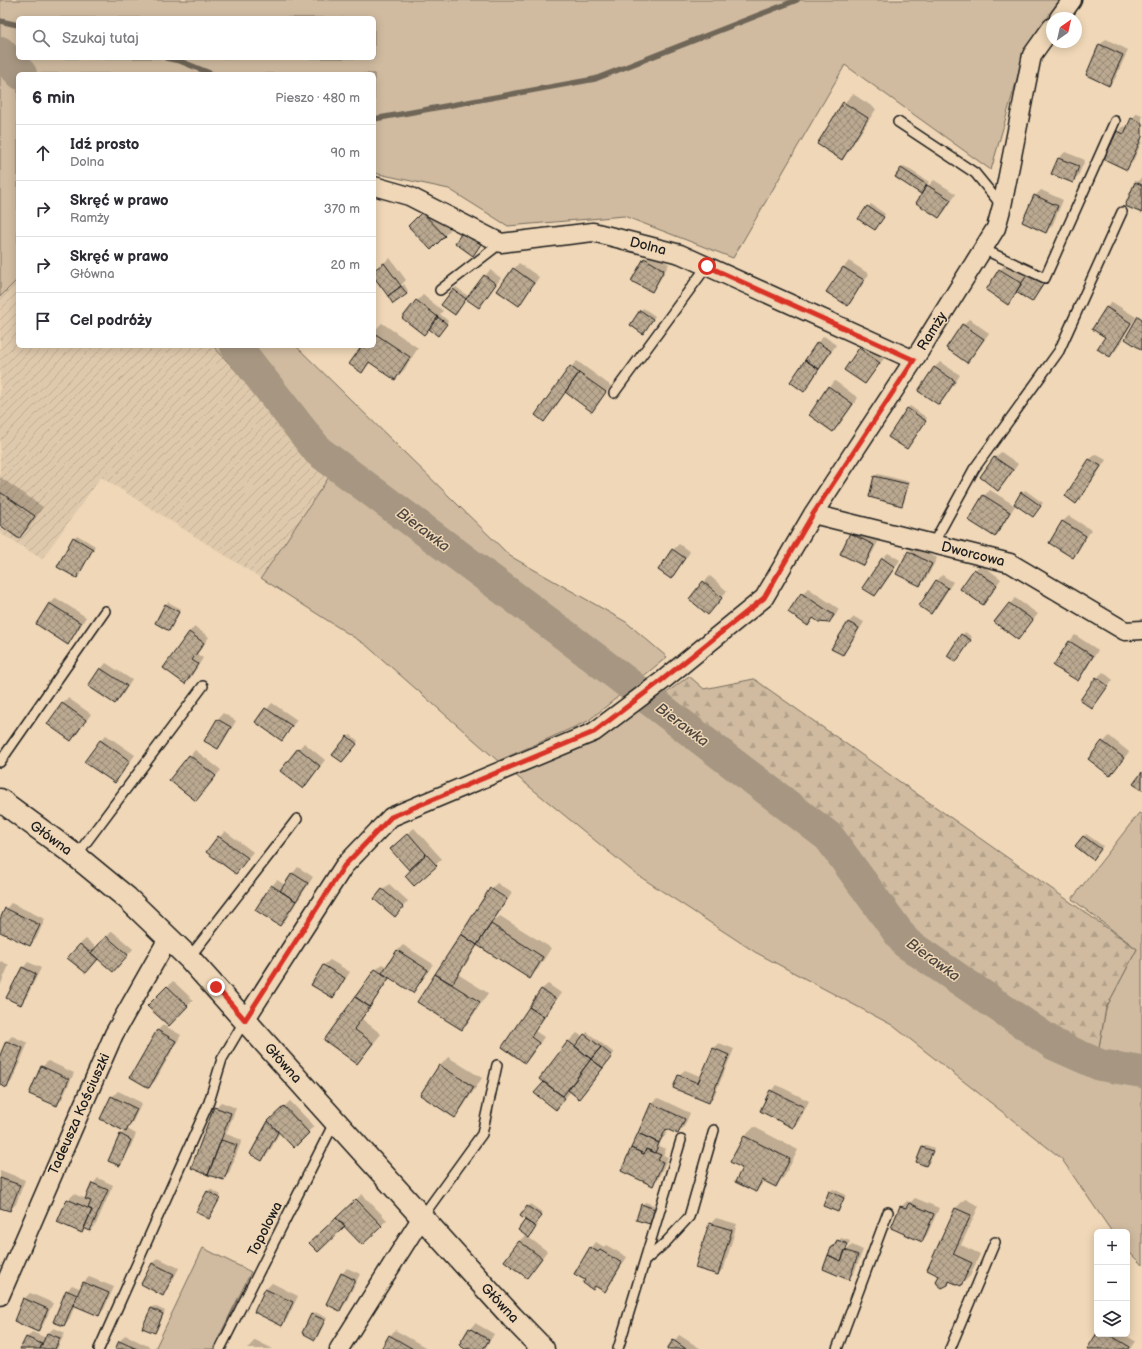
<!DOCTYPE html>
<html lang="pl">
<head>
<meta charset="utf-8">
<style>
  :root { --surface:#fff; --page:#f7f7f7; --text:#2b2b33; --muted:#7c7c81; --line:#e1e1e2 }
  body { margin:0; font-family:"Balsamiq Sans",sans-serif; background:var(--page); color:var(--text) }
  .controls { position:absolute; right:12px; bottom:12px; display:grid; overflow:hidden; border-radius:6px; box-shadow:0 2px 10px #0003 }
  .controls button { width:36px; height:36px; display:grid; place-items:center; padding:0; border:0; border-bottom:1px solid var(--line); background:var(--surface); color:var(--text); font:20px sans-serif }
  .compass { position:absolute; left:1046px; top:12px; width:36px; height:36px; border-radius:50%; background:var(--surface); box-shadow:0 2px 10px #0003; rotate:34deg }
  .stop { position:absolute; width:12px; height:12px; margin:-9px; border:3px solid #d93025; border-radius:50%; background:#fff }
  .stop.end { background:#d93025; border-color:#fff; box-shadow:0 1px 4px #0008 }
  .list { margin:0; padding:0; list-style:none }
  h2 { display:flex; justify-content:space-between; align-items:center; height:52px; margin:0; padding:0 16px; font-size:17px }
  h2 small { font-size:13px; font-weight:400; color:var(--muted) }
  .list li { display:grid; grid-template-columns:26px 1fr auto; gap:12px; align-items:center; box-sizing:border-box; height:56px; padding:0 16px; border-top:1px solid var(--line) }
  .list b { display:block; font-size:15px; white-space:nowrap }
  .list p { margin:0; font-size:13px; white-space:nowrap; color:var(--muted) }
  .list em { font-size:13px; font-style:normal; color:var(--muted) }
  .icon { flex:none; width:22px; height:22px; fill:none; stroke:currentColor; stroke-width:2; stroke-linecap:round; stroke-linejoin:round }
  .map { position:relative; flex:none; width:1142px; height:1349px; overflow:hidden }
  .search { position:absolute; background:var(--surface); box-shadow:0 2px 10px #0003; left:16px; top:16px; width:360px; height:44px; display:flex; align-items:center; gap:10px; box-sizing:border-box; padding:0 14px; border-radius:6px; color:var(--muted); font-size:15px }
  .panel { position:absolute; background:var(--surface); box-shadow:0 2px 10px #0003; left:16px; top:72px; width:360px; height:276px; border-radius:6px }
  .map>svg:first-child { display:block }
  .industrial { fill:url(#industrial-furrows) }
  .grass { fill:#d0bba0; stroke:#766c5e; fill-rule:evenodd }
  .forest { fill:url(#forest-firs); stroke:#766c5e }
  .shadow { fill:#0003 }
  .lines { fill:none; stroke-linecap:round; stroke-linejoin:round }
  .stream { stroke:#6f6659; stroke-width:5.5 }
  .river { stroke:#a79782; stroke-width:32 }
  .building { fill:url(#building-cross-hatch); stroke:#1c1c1c }
  .service-casing { stroke:#1c1c1c; stroke-width:12 }
  .minor-casing { stroke:#1c1c1c; stroke-width:21 }
  .secondary-casing { stroke:#1c1c1c; stroke-width:25 }
  .service { stroke:#efd7b7; stroke-width:9 }
  .minor { stroke:#efd7b7; stroke-width:18 }
  .secondary { stroke:#efd7b7; stroke-width:22 }
  .route { stroke:#d93025; stroke-width:5 }
  .labels { text-anchor:middle; dominant-baseline:central; stroke-width:3; stroke-linejoin:round; paint-order:stroke }
  .street-label { font-size:14px; fill:#1c1c1c; stroke:#efd7b7 }
  .water-label { font-size:15px; font-style:italic; fill:#4d4740; stroke:#efd7b7 }
</style>
</head>
<body>
<div class="map">
<svg width="1142" height="1349" viewBox="0 0 1142 1349">
  <defs>
    <pattern id="industrial-furrows" width="10" height="10" patternUnits="userSpaceOnUse"><rect width="10" height="10" fill="#dfc9ac"/><path d="M-1 1l2-2M0 10L10 0M9 11l2-2" fill="none" stroke="#bfac93"/></pattern>
    <pattern id="forest-firs" width="22" height="20" patternUnits="userSpaceOnUse"><rect width="22" height="20" fill="#d0bba0"/><path d="M5 1l3.5 6h-7zM16 11l3.5 6h-7z" fill="#b2a089"/></pattern>
    <pattern id="building-cross-hatch" width="8" height="8" patternUnits="userSpaceOnUse"><rect width="8" height="8" fill="#bba991"/><path d="M0 0l8 8M0 8l8-8" fill="none" stroke="#978976"/></pattern>
  </defs>
  <rect width="100%" height="100%" fill="#efd7b7"/>
  <filter id="ink" filterUnits="userSpaceOnUse"><feTurbulence type="fractalNoise" baseFrequency=".025" numOctaves="2"/><feDisplacementMap in="SourceGraphic" scale="8" xChannelSelector="R" yChannelSelector="G"/><feConvolveMatrix kernelMatrix="1 2 1 2 8 2 1 2 1" color-interpolation-filters="sRGB"/></filter>
  <g filter="url(#ink)">
    <path class="industrial" d="M18 279V346H213L331 474 261 578 101 477 42 559 0 533V297Z"/>
    <path class="grass" d="M0 0H1061L1023 58 991 170 845 65 733 258 624 216 508 226 449 189 374 173V74H18V279L0 297ZM18 18H374V58H18Z
      M213 346H296L510 556 626 622 667 657 588 721 498 761 366 645 261 578 331 474Z
      M648 703 826 839 883 918 911 951 993 1006 1052 1048 1093 1065 1130 1073 1097 1058 1106 1008 1137 949 1072 899 1139 813 1142 815V1265L1127 1250V1232H1112L1061 1158 892 1025 755 952 636 874 514 774 603 734 630 717Z
      M203 1248 251 1272 213 1349H155Z"/>
    <path class="forest" d="M689 676 704 689 754 679 1137 949 1106 1008 1097 1058 1065 1041 913 939 836 835 653 703Z"/>
    <path class="shadow" d="M1106 39 1128 50 1115 79 1109 85 1100 45Z
      M853 94 876 109 850 149 842 158 844 103Z
      M1137 113 1142 115V142L1132 163 1126 169 1118 132 1124 126 1128 128 1132 119Z
      M1065 152 1085 160 1078 176 1072 182 1053 174 1059 158Z
      M904 166 929 182 927 185 928 186 934 180 956 194 945 211 939 217 925 189 921 193 901 169Z
      M1142 177V212L1136 183Z
      M1041 190 1063 200 1052 226 1046 231 1035 196Z
      M871 204 885 214 875 229 868 207Z
      M428 207 450 230 431 249 409 226Z
      M650 253 669 264 657 285 651 291 645 259Z
      M390 258 406 280 400 286 401 287 404 284 408 291 406 293 374 275V270Z
      M849 261 869 274 853 299 847 305 828 292 844 267Z
      M519 263 539 277 524 299 518 305 514 269Z
      M1006 264 1027 277 1035 268 1049 277 1037 295 1032 300 1018 291 1008 303 1000 270Z
      M490 270 501 278 484 301 479 306 467 298 458 311 453 290 456 287 469 297 485 276Z
      M423 295 443 311 440 314 448 321 437 334 430 328 424 334 417 301Z
      M1112 302 1136 317 1116 350 1110 356 1106 337V308Z
      M643 308 655 316 645 330 641 311Z
      M969 319 989 333 973 356 967 361 947 348 963 325Z
      M382 323 418 348 404 370 395 379 371 362 362 372 363 346H374V331Z
      M824 336 836 345 809 385 803 390 791 382 818 342Z
      M865 343 885 357 870 377 865 383 859 349Z
      M577 361 611 386 592 410 566 392 550 415 544 420 571 367Z
      M940 362 960 375 945 398 939 404 934 368Z
      M835 381 858 398 839 425 833 431 829 387Z
      M910 406 927 418 909 446 907 409Z
      M1001 452 1018 464 1004 484 998 489 995 458Z
      M1096 454 1106 460 1082 497 1076 502 1066 496 1090 459Z
      M878 474 910 482 904 502 902 505 875 476Z
      M0 477 43 507 28 529 19 538 0 524Z
      M990 490 1014 505 1025 490 1043 503 1033 516 1016 504 1000 530 995 536 984 496Z
      M1069 516 1091 530 1078 551 1072 557 1050 542 1063 521Z
      M856 528 879 540 869 559 864 565 850 534Z
      M77 535 95 546 77 577 74 538Z
      M679 544 690 552 676 572 671 578 673 550Z
      M915 546 937 558 926 579 920 585 909 552Z
      M888 553 900 560 881 589 875 595 864 587 883 558Z
      M981 564 1001 579 988 598 982 603 975 570Z
      M942 575 953 582 937 607 931 613 937 581Z
      M710 576 727 591 713 608 704 582Z
      M808 588 839 609 835 616 829 622 814 618 808 624 802 594Z
      M56 598 86 617 73 638 68 643 50 604Z
      M1015 598 1038 614 1018 638 996 622Z
      M168 602 181 609 169 629 166 605Z
      M854 617 864 622 848 648 842 654 848 623Z
      M195 627 209 637 197 654 203 658 191 677 185 683 164 668 189 632Z
      M965 632 972 637 958 658 948 656Z
      M1075 635 1098 650 1083 674 1077 679 1055 665 1070 641Z
      M106 663 132 680 121 697 115 703 101 669Z
      M1103 672 1113 680 1097 702 1092 708 1097 678Z
      M68 698 91 714 77 734 71 740 62 703Z
      M272 703 297 720 282 739 257 722Z
      M223 713 236 721 223 742 217 748 205 740 218 719Z
      M106 735 135 755 120 776 115 782 86 761 101 740Z
      M351 735 358 741 344 759 348 737Z
      M1109 736 1129 752 1115 769 1090 759Z
      M304 743 325 760 308 782 299 749Z
      M195 750 221 770 196 800 190 756Z
      M414 828 442 859 414 884 406 876 410 870 392 849Z
      M225 831 253 852 235 873 207 852Z
      M1086 834 1103 846 1096 856 1077 846Z
      M298 867 313 877 286 919 280 925 272 886 277 880 285 885 293 873Z
      M497 883 512 893 494 921 500 916 551 948 538 969 529 977 478 945 459 975 488 993 470 1020 462 1029 419 1002 491 889Z
      M389 884 408 901 400 910 383 890Z
      M11 903 45 919 36 939 30 945 0 931V921L6 909Z
      M112 931 133 949 119 965 98 958 91 966 80 944 86 939 97 948Z
      M403 945 433 964 418 986 413 992 390 978 362 1019 381 1034 365 1054 357 1063 325 1040 376 970 382 964 387 967 398 950Z
      M330 960 350 972 338 991 333 997 312 984 324 965Z
      M1 961 9 965 0 986V963Z
      M28 962 41 968 26 998 20 1004 23 968Z
      M173 981 193 1000 169 1025 149 1006Z
      M548 984 561 993 535 1031 544 1037 531 1056 525 1062 503 1047 542 989Z
      M163 1025 181 1035 155 1081 149 1087 132 1077 158 1030Z
      M587 1032 614 1053 585 1092 579 1098 571 1091 556 1109 545 1082 568 1042 577 1033 583 1037Z
      M12 1036 28 1043 12 1081 6 1087 0 1084V1058L6 1042Z
      M719 1043 734 1049 714 1096 709 1102 674 1087 679 1075 685 1070 702 1077 714 1048Z
      M448 1057 482 1078 463 1107 454 1116 440 1066Z
      M48 1061 74 1073 62 1099 56 1105 42 1067Z
      M777 1085 809 1101 799 1121 793 1127 771 1091Z
      M118 1091 142 1103 131 1125 127 1129 136 1134 125 1159 119 1165 120 1135 125 1130 112 1097Z
      M658 1098 690 1113 684 1127 678 1133 668 1129 665 1136 661 1140 659 1146 666 1149 663 1155 668 1157 658 1179 652 1184V1104Z
      M290 1101 314 1126 294 1146 280 1132 268 1154 262 1159 251 1153 269 1122Z
      M221 1102 236 1108 226 1134 242 1140 229 1173 223 1179 193 1168 215 1108Z
      M754 1127 798 1150 784 1177 775 1186 765 1181 755 1191 744 1168 732 1162 745 1136Z
      M926 1145 934 1148 929 1163 926 1165 923 1148Z
      M0 1170 25 1180 16 1204 10 1210 0 1206Z
      M98 1178 113 1185 96 1224 90 1230 86 1228 82 1232 68 1200 74 1194 86 1199 93 1184Z
      M210 1189 221 1195 211 1215 209 1218 208 1192Z
      M833 1189 846 1195 840 1208 838 1211 830 1192Z
      M362 1194 387 1220 362 1243 345 1225 311 1243Z
      M915 1198 939 1208 927 1235 922 1240 901 1207 907 1201 911 1202Z
      M965 1199 979 1206 961 1245 980 1254 970 1276 961 1285 951 1281 947 1285 940 1276 929 1270 956 1208Z
      M645 1202 657 1206 653 1221 650 1223 642 1205Z
      M530 1204 543 1213 536 1223 538 1225 528 1237 547 1251 532 1271 505 1261 519 1241 526 1235 519 1230 526 1219 521 1215Z
      M716 1218 737 1224 724 1268 718 1274 710 1224Z
      M841 1238 850 1241 846 1251 852 1245 863 1250 854 1273 848 1278 824 1269 833 1246 837 1244Z
      M596 1242 604 1247 606 1245 627 1257 610 1285 604 1291 596 1286 593 1288 586 1280 590 1248Z
      M158 1258 179 1268 168 1289 162 1294 153 1263Z
      M347 1268 360 1274 345 1304 340 1310 342 1274Z
      M89 1277 114 1287 104 1309 99 1315 75 1305 69 1320 64 1325 67 1291 72 1285 81 1289 84 1282Z
      M272 1283 298 1296 287 1319 282 1325 255 1311 266 1289Z
      M30 1293 53 1303 43 1325 38 1330 24 1299Z
      M154 1306 165 1311 157 1330 154 1332 151 1308Z
      M315 1312 327 1318 318 1336 315 1338 303 1332 312 1314Z
      M475 1323 494 1334 485 1349H467L470 1329Z
      M54 1328 65 1333 57 1349H22L27 1338 32 1332 46 1338 48 1333Z
      M395 1330 425 1347 423 1349H382L390 1336Z
      M1097 1334H1123L1135 1341 1130 1349H1089Z
      M125 1335 150 1347 149 1349H116L120 1341Z
      M679 1335 701 1349H668Z
      M255 1340 273 1349H247Z"/>
    <g class="lines">
      <path class="stream" d="M0 21 18 25
        M166 58 180 61 212 74
        M374 119 595 79 797 0"/>
      <path class="river" d="M0 52 21 74
        M236 346 318 451 557 629 829 837 906 943 1055 1045 1100 1065 1142 1072"/>
    </g>
    <path class="building" d="M1099 44 1123 55 1109 86 1086 75Z
      M843 102 868 118 842 160 817 144Z
      M1131 118 1142 123V137L1127 170 1104 159 1117 131 1124 134Z
      M1058 158 1079 166 1073 183 1051 174Z
      M901 168 927 185 921 194 895 177Z
      M1135 182 1142 185V213L1125 206Z
      M927 185 951 200 939 218 916 203Z
      M1034 195 1058 206 1046 233 1022 222Z
      M867 206 884 217 875 230 858 219Z
      M422 212 445 236 431 250 408 226Z
      M463 231 481 244 473 256 455 243Z
      M644 258 664 270 652 292 631 281Z
      M384 263 401 286 388 296 374 277V270Z
      M843 267 864 280 848 306 826 292Z
      M513 268 534 283 519 306 497 291Z
      M999 269 1022 283 1008 305 986 290Z
      M1028 273 1044 283 1032 302 1016 292Z
      M484 275 496 284 479 308 466 299Z
      M401 286 407 294 393 304 388 296Z
      M453 289 466 299 455 315 441 305Z
      M416 300 438 317 424 335 402 318Z
      M1106 307 1131 323 1110 357 1097 349 1105 337 1092 329Z
      M640 310 653 319 643 334 630 325Z
      M1138 316 1142 319V350L1125 339Z
      M438 317 447 324 438 336 429 329Z
      M962 324 984 339 967 363 946 348Z
      M374 333 410 357 395 380 369 362 362 373 349 364 362 346H374Z
      M817 342 831 351 819 369 805 360Z
      M859 348 880 363 865 384 844 370Z
      M805 360 819 369 804 392 790 382Z
      M570 366 579 373 544 422 535 415Z
      M934 367 955 381 939 405 918 391Z
      M579 373 606 392 592 412 565 392Z
      M828 386 853 404 833 432 809 415Z
      M907 408 926 421 907 449 888 437Z
      M994 457 1013 470 998 491 980 477Z
      M1089 459 1101 466 1076 504 1065 496Z
      M874 476 908 484 902 506 869 497Z
      M0 492 35 516 19 539 0 525Z
      M1021 492 1041 506 1033 517 1014 504Z
      M983 495 1010 512 995 537 968 520Z
      M1062 521 1086 536 1073 558 1049 543Z
      M850 533 874 545 864 566 840 554Z
      M73 537 93 549 77 578 57 567Z
      M672 549 685 558 671 579 658 570Z
      M908 551 932 564 920 586 896 574Z
      M882 558 895 567 875 596 862 588Z
      M974 569 997 585 983 605 960 589Z
      M936 580 948 588 931 614 919 606Z
      M703 581 722 598 708 615 689 599Z
      M801 593 834 615 829 623 819 622 813 618 808 626 788 612Z
      M49 603 81 623 68 645 36 624Z
      M1009 603 1033 620 1018 640 994 622Z
      M165 604 179 612 169 631 155 623Z
      M848 622 859 628 843 655 831 649Z
      M189 632 204 643 192 660 198 664 185 684 163 668Z
      M961 634 971 640 956 662 947 656Z
      M1069 641 1093 656 1078 681 1053 666Z
      M100 668 127 686 115 704 88 686Z
      M1096 677 1108 686 1092 709 1080 700Z
      M62 703 86 720 71 741 47 724Z
      M265 708 292 726 282 741 255 722Z
      M217 719 231 727 218 749 204 741Z
      M347 736 357 744 342 762 332 755Z
      M100 740 130 761 115 783 84 762Z
      M1102 741 1124 758 1110 776 1088 759Z
      M298 748 320 766 303 789 280 771Z
      M189 755 216 776 196 801 169 780Z
      M1142 772V790L1133 784Z
      M408 833 426 854 409 870 390 849Z
      M218 836 248 858 236 874 206 852Z
      M1083 836 1101 849 1093 860 1075 846Z
      M426 854 437 866 414 886 405 876Z
      M292 873 308 883 296 901 280 891Z
      M271 885 296 901 280 926 255 910Z
      M490 888 507 899 477 945 461 934Z
      M382 889 403 907 395 917 374 899Z
      M5 908 40 925 30 946 0 932V919Z
      M491 924 543 957 530 979 477 945Z
      M461 934 477 945 452 984 435 974Z
      M106 936 128 955 113 972 91 953Z
      M80 944 98 959 86 973 67 958Z
      M397 950 428 970 413 993 382 973Z
      M323 965 345 978 333 998 311 985Z
      M22 967 36 974 21 1005 6 998Z
      M375 969 389 978 370 1007 355 997Z
      M435 974 480 1002 462 1030 417 1002Z
      M167 986 188 1006 169 1026 147 1006Z
      M541 989 556 999 544 1017 529 1007Z
      M355 997 370 1007 354 1029 373 1043 357 1064 324 1040Z
      M529 1007 544 1017 531 1037 539 1043 525 1063 502 1047Z
      M157 1030 176 1041 149 1088 130 1077Z
      M584 1034 601 1047 591 1059 575 1046Z
      M6 1041 23 1048 7 1088 0 1085V1055Z
      M568 1041 591 1059 563 1096 539 1079Z
      M601 1047 612 1056 603 1068 591 1059Z
      M713 1048 729 1055 709 1103 673 1088 678 1075 698 1083Z
      M591 1059 603 1068 579 1099 568 1090Z
      M439 1065 474 1087 455 1118 420 1095Z
      M41 1066 69 1079 57 1106 29 1094Z
      M544 1082 565 1098 556 1110 534 1093Z
      M770 1090 804 1107 793 1128 760 1111Z
      M111 1096 137 1109 126 1132 100 1119Z
      M651 1103 685 1119 678 1134 666 1129 659 1143 638 1133Z
      M284 1106 309 1133 294 1148 268 1121Z
      M214 1107 231 1113 208 1175 191 1168Z
      M268 1121 278 1132 262 1161 250 1154Z
      M638 1133 659 1143 655 1153 646 1149 644 1154 631 1148Z
      M120 1134 131 1140 120 1166 108 1161Z
      M744 1136 790 1159 776 1187 762 1180 756 1192 735 1182 742 1168 730 1162Z
      M221 1140 237 1145 224 1180 208 1175Z
      M922 1147 933 1151 926 1166 916 1162Z
      M631 1148 644 1154 646 1149 661 1155 658 1160 663 1162 653 1186 621 1171Z
      M0 1178 20 1185 10 1211 0 1208Z
      M92 1183 108 1190 90 1231 84 1228 92 1210 88 1208 91 1201 85 1199Z
      M207 1191 220 1198 209 1219 196 1212Z
      M829 1191 844 1198 838 1212 823 1206Z
      M67 1199 92 1210 82 1233 57 1222Z
      M356 1199 382 1226 362 1245 336 1218Z
      M909 1203 934 1214 922 1242 891 1228 900 1206 906 1208Z
      M641 1204 655 1209 650 1224 636 1220Z
      M527 1206 542 1216 534 1226 520 1216Z
      M955 1208 971 1215 953 1254 972 1263 961 1286 949 1281 948 1285 942 1288 937 1284 936 1281 939 1276 927 1270Z
      M336 1218 345 1226 318 1252 309 1243Z
      M525 1220 536 1227 529 1238 518 1230Z
      M709 1223 732 1230 718 1275 695 1268Z
      M837 1240 848 1244 841 1261 828 1255 832 1246 834 1247Z
      M519 1241 542 1258 527 1278 504 1261Z
      M590 1247 598 1252 600 1250 622 1263 605 1292 595 1286 593 1290 583 1283 585 1280 574 1274Z
      M845 1250 858 1255 849 1280 823 1269 828 1255 841 1261Z
      M152 1263 174 1274 163 1296 141 1284Z
      M341 1273 355 1280 340 1311 326 1304Z
      M83 1282 109 1293 99 1316 73 1305Z
      M265 1289 293 1302 282 1326 254 1312Z
      M66 1290 77 1295 64 1326 53 1322Z
      M23 1298 48 1309 38 1332 14 1321Z
      M151 1308 163 1314 155 1333 142 1328Z
      M311 1314 325 1320 315 1340 302 1333Z
      M469 1328 489 1340 483 1349H465L459 1345Z
      M47 1333 60 1338 55 1349H40Z
      M1097 1333V1334H1108L1130 1347 1129 1349H1087Z
      M389 1335 413 1349H381Z
      M26 1337 42 1344 40 1349H20Z
      M673 1340 686 1349H667Z
      M119 1341 137 1349H115Z"/>
    <g class="lines">
      <defs>
        <path id="service" d="M898 122 975 173 1002 206
          M983 249 1045 278 1115 121
          M440 290 501 243
          M614 393 707 266
          M933 544 974 469 1059 351 1122 212
          M0 762 105 611
          M76 856 203 686
          M189 958 297 819
          M422 1217 482 1134 497 1065
          M646 1260 666 1242 689 1217 714 1130
          M99 1349 209 1102 222 1059 245 1020
          M220 1349 335 1121
          M618 1349 681 1140
          M837 1349 888 1212
          M950 1349 995 1242"/>
        <path id="minor" d="M1059 18 1072 0
          M374 186 409 196 501 243 593 232 680 254 914 360
          M813 514 1010 563 1125 631 1142 630
          M245 1020 344 866 391 817 594 732 662 681 764 598 813 514 914 360 996 228 1002 206 1032 55 1052 27
          M0 1296 114 1034 169 937
          M339 1349 422 1217"/>
        <path id="secondary" d="M0 800 76 856 127 898 189 958 335 1121 512 1317 543 1349"/>
      </defs>
      <use href="#service" class="service-casing"/>
      <use href="#minor" class="minor-casing"/>
      <use href="#secondary" class="secondary-casing"/>
      <use href="#service" class="service"/>
      <use href="#minor" class="minor"/>
      <use href="#secondary" class="secondary"/>
    </g>
  </g>
  <g class="lines" filter="url(#ink)">
    <path class="route" d="M216 987 245 1020 344 866 391 817 594 732 662 680 764 598 813 514 914 360 707 266"/>
  </g>
  <g class="labels">
    <g class="street-label">
      <text transform="translate(648 246) rotate(14)">Dolna</text>
      <text transform="translate(932 331) rotate(-58)">Ramży</text>
      <text transform="translate(973 554) rotate(14)">Dworcowa</text>
      <text transform="translate(51 838) rotate(36)">Główna</text>
      <text transform="translate(283 1063) rotate(48)">Główna</text>
      <text transform="translate(79 1114) rotate(-66)">Tadeusza Kościuszki</text>
      <text transform="translate(265 1229) rotate(-63)">Topolowa</text>
      <text transform="translate(500 1303) rotate(47)">Główna</text>
    </g>
    <g class="water-label">
      <text transform="translate(423 530) rotate(37)">Bierawka</text>
      <text transform="translate(682 725) rotate(37)">Bierawka</text>
      <text transform="translate(933 960) rotate(36)">Bierawka</text>
    </g>
  </g>
</svg>
<div class="controls">
<button>+</button>
<button>−</button>
<button><svg class="icon" aria-label="layers" viewBox="0 0 24 24"><path d="M12 4l9 5-9 5-9-5zM3 14l9 5 9-5"/></svg></button>
</div>
<svg class="compass" viewBox="-18 -18 36 36"><path d="M0-13l5 13h-10z" fill="#e53935"/><path d="M0 13l5-13h-10z" fill="#7c7c81"/></svg>
<div class="stop" style="left:707px;top:266px"></div>
<div class="stop end" style="left:216px;top:987px"></div>
<div class="search"><svg class="icon" aria-label="search" viewBox="0 0 24 24"><circle cx="10" cy="10" r="6"/><path d="M15 15l6 6"/></svg>Szukaj tutaj</div>
<section class="panel">
<h2>6 min<small>Pieszo · 480 m</small></h2>
<ul class="list">
<li><svg class="icon" aria-label="ahead" viewBox="0 0 24 24"><path d="M12 20V5M6 11l6-6 6 6"/></svg><div><b>Idź prosto</b><p>Dolna</p></div><em>90 m</em></li>
<li><svg class="icon" aria-label="right" viewBox="0 0 24 24"><path d="M7 20v-9h11M14 6l5 5-5 5"/></svg><div><b>Skręć w prawo</b><p>Ramży</p></div><em>370 m</em></li>
<li><svg class="icon" aria-label="right" viewBox="0 0 24 24"><path d="M7 20v-9h11M14 6l5 5-5 5"/></svg><div><b>Skręć w prawo</b><p>Główna</p></div><em>20 m</em></li>
<li><svg class="icon" aria-label="arrive" viewBox="0 0 24 24"><path d="M6 21V4h12l-3 4 3 4H6"/></svg><div><b>Cel podróży</b></div></li>
</ul>
</section>
</div>
</body>
</html>
